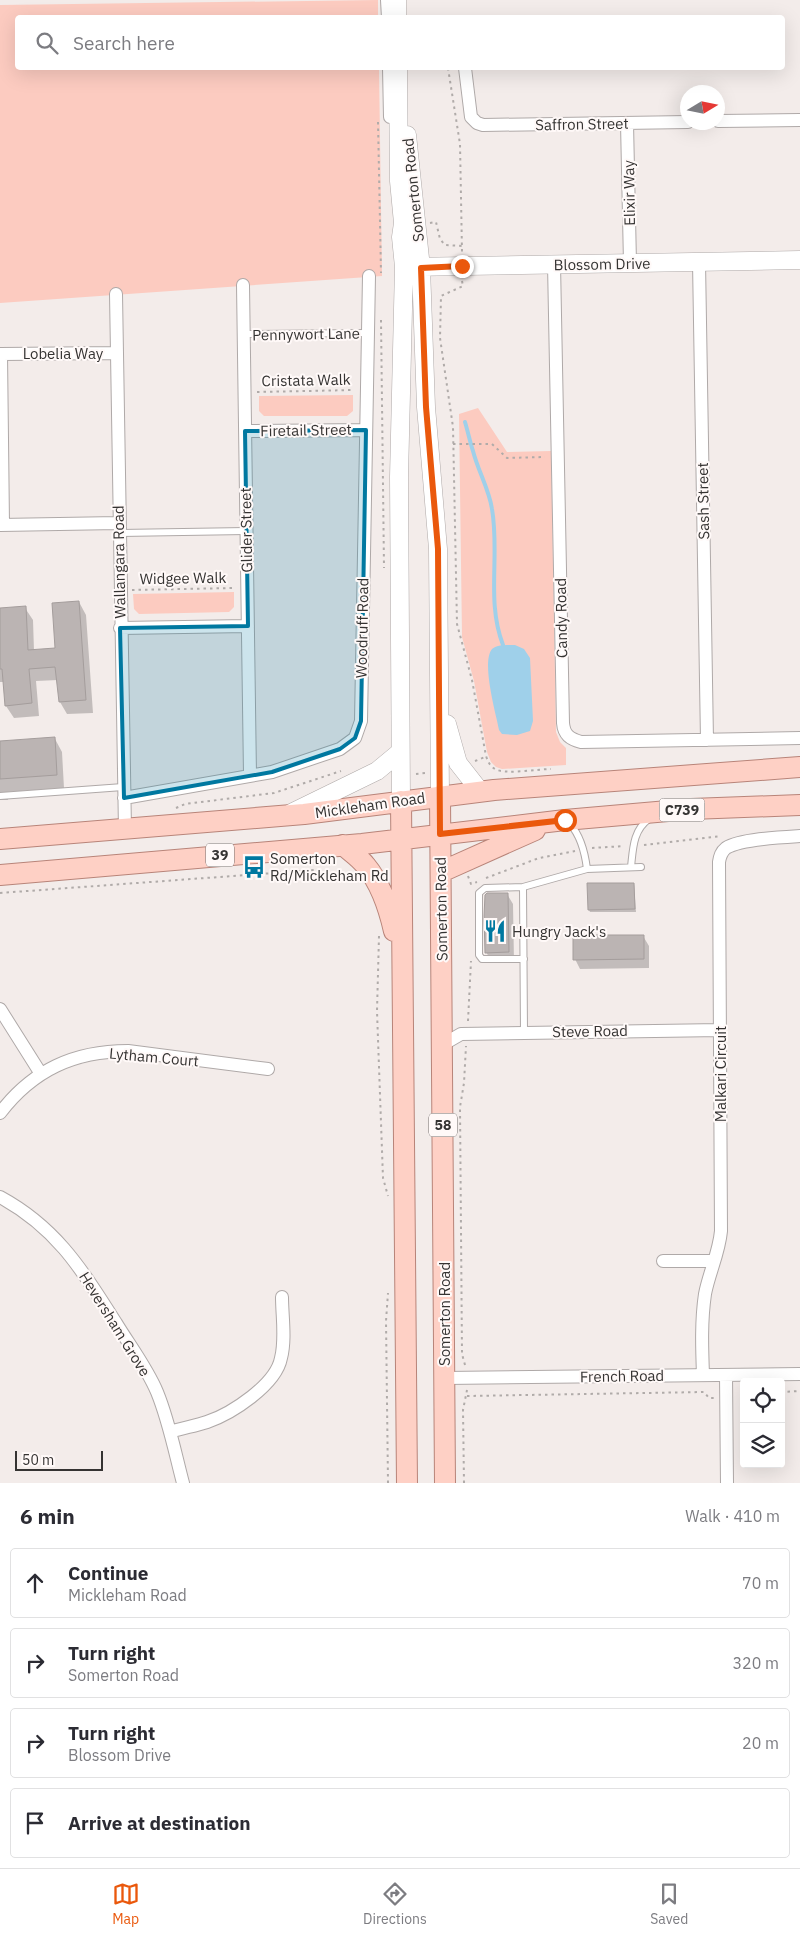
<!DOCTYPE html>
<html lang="en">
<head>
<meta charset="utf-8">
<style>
  :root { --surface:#fff; --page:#f7f7f7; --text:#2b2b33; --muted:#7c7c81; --line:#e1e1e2; --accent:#ea580c }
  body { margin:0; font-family:"IBM Plex Sans",sans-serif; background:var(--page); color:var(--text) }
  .controls { position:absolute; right:15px; bottom:15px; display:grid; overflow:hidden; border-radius:5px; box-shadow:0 5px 20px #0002 }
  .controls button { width:45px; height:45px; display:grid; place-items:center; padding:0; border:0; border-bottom:1px solid var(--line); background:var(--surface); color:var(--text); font:25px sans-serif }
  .compass { position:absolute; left:680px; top:85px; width:45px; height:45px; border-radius:50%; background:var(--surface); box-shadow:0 5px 20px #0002; rotate:80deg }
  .scale { position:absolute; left:15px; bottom:12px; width:88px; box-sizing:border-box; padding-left:5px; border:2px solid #353332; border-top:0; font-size:14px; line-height:18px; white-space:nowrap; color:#353332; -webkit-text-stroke:4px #fff9f8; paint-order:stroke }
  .stop { position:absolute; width:15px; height:15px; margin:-11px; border:4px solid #ea580c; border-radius:50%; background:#fff }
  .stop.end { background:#ea580c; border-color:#fff; box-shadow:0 1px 5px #0008 }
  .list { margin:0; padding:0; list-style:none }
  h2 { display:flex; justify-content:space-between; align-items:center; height:65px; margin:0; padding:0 20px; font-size:21px }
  h2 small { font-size:16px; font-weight:400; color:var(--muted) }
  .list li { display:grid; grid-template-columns:32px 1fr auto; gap:15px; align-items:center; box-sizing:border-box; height:70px; margin:0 10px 10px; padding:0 10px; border:1px solid var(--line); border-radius:5px }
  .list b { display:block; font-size:19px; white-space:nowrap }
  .list p { margin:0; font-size:16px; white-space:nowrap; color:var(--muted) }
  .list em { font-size:16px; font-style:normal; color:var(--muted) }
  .icon { flex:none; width:28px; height:28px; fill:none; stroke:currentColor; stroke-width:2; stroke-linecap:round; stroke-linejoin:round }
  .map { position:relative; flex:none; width:800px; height:1483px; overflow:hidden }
  .search { position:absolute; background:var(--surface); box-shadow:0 5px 20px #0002; left:15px; right:15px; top:15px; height:55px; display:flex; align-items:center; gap:12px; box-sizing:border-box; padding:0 18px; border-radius:5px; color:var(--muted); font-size:19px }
  .sheet { height:385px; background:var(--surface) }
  nav { display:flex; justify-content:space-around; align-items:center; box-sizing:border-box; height:70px; border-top:1px solid var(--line); background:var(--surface); font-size:14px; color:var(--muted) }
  nav a { display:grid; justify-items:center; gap:2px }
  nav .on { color:var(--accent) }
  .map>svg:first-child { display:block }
  .green { fill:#fccbc0 }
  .water { fill:#9fd0ea }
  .shadow { fill:#0003 }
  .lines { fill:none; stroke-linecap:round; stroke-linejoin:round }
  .stream { stroke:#9fd0ea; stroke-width:4 }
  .building { fill:#bbb4b3; stroke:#a49d9c }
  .lane-casing { stroke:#afa9a8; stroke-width:8 }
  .street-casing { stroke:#afa9a8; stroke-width:14 }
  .secondary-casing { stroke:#afa9a8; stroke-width:19 }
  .primary-casing { stroke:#b88479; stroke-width:22 }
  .path { stroke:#b0aba9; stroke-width:2; stroke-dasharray:2.5 4; stroke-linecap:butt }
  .lane { stroke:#fff; stroke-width:6 }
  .street { stroke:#fff; stroke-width:12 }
  .secondary { stroke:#fff; stroke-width:18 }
  .primary { stroke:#fed0c5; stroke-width:20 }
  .route { stroke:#ea580c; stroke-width:6 }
  .marked { fill:#0078a0; fill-opacity:0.2; stroke:#0078a0; stroke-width:4; stroke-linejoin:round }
  .labels { text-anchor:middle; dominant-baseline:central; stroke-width:4; stroke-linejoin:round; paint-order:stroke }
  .shield { fill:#fff9f8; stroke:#726e6d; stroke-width:1 }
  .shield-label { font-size:14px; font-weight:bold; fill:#353332 }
  .street-label { font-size:15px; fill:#353332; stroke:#fff9f8 }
  .poi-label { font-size:15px; fill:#353332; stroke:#fff9f8; text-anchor:start }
</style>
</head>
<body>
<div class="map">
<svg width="800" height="1483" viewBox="0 0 800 1483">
  <rect width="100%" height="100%" fill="#f3ecea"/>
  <path class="green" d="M378 0V18H18V68H379L382 276 0 303V5Z
    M353 395V411L347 416H264L259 411V396Z
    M478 408 507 452 551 451 556 732 560 742 566 748V765L502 769 496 767 491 762 487 752 474 681 462 637 459 414Z
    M234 592V607L229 612 139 614 134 609 133 594Z"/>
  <path class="water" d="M515 645 524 649 530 658 533 721 530 731 517 735 502 734 499 730C496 714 481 662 492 649 497 644 508 645 515 645Z"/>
  <path class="shadow" d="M79 602 86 615 93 713 67 714 60 702 58 680 36 681 39 716 14 718 6 706 4 682H0V652L25 608 33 620 34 651 56 649Z
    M55 739 62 752 64 788 7 792 8 800H0V742Z
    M634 884 636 912H590L589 910Z
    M507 894 513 904 514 962H492L486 952Z
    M643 936 649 946V968L580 969 575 959Z"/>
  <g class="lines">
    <path class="stream" d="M465 422C468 432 470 442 473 451 478 471 489 489 492 509 500 555 486 601 503 645"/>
  </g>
  <path class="building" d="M79 601 86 700 59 702 55 667 29 669 32 703 5 706 2 669H0V608L26 606 28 650 55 648 52 603Z
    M55 737 57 775 0 779V741Z
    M587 883H634L635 909 588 910Z
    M487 893H508L509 952 485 953 484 916 485 895Z
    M573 935H644V959L573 960Z"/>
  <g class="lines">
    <defs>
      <path id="lane" d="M244 334 368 333
        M120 533 246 531
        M0 796 123 787
        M570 824C581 836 585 853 587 869
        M631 867C633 849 633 830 649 819
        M523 887 485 888 479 893V955L482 959H524
        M524 1033 523 887 587 869 641 867"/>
      <path id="street" d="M387 0 388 18
        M389 68 390 117
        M465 68 471 117 477 123 483 125 688 122
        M718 121 800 120
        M627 123 630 263
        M699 262 707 740
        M554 264 563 723C564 735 570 739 581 742L800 738
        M243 285 250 775
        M116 294 125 830
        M245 431 366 430
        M0 525 118 523
        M3 525 1 354 116 353
        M120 628 248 626
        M124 798 272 772 340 749 355 738 361 721 369 276
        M0 1009 41 1074
        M442 1045 461 1034 720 1030
        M0 1113C33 1070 74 1051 128 1051L268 1069
        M0 1197C57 1228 82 1270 116 1323 130 1346 147 1368 157 1392 169 1421 175 1453 183 1483
        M663 1261H713
        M703 1375C702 1348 701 1321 705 1294 709 1273 719 1253 721 1231L719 862C720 856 721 852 726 848 740 839 783 837 800 836
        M726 1375 727 1483
        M445 1378 800 1374
        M170 1432C182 1428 195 1426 207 1422 231 1414 276 1385 281 1358 286 1339 282 1316 282 1297"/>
      <path id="secondary" d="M397 0V18
        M398 68 399 181 403 223 401 237 404 267 399 477 401 801
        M407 135 421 268 426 407 438 549 440 796
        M409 267 800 260
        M447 724 458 763 480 791
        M291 813 377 771 400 752"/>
      <path id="primary" d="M440 796 445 1483
        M401 801 407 1483
        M0 839 304 814 494 790 800 767
        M343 845C351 852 360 858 366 866 381 884 389 909 394 931
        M441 872 535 830
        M0 875 362 844 565 820 691 809 800 805"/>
    </defs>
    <use href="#lane" class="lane-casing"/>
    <use href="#street" class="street-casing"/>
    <use href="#secondary" class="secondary-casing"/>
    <use href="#primary" class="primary-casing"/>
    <path class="path" d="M448 68 460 144 462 252
      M378 122 381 273
      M430 223 436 222 440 239 445 245 462 246
      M462 281 463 286 441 296 440 338 453 427 457 624 472 680 486 756C488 762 490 766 495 769 506 775 537 769 551 769
      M381 320 384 568
      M257 392 354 390
      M453 444H492L507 458 545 457
      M132 590 235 588
      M475 761 485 757
      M416 774 426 773
      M176 808 185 804 274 793 341 771
      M644 845 721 836
      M592 848 624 846
      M468 876 471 884 477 882
      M486 878 539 858 575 851
      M0 893 315 870 349 878H356
      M379 936 377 1011 383 1178 388 1196
      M468 1021 471 961
      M465 1365 462 1354 460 1107 464 1083 466 1046
      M781 1392 800 1391
      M467 1396 704 1392 709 1398H714
      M388 1483 386 1321 388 1293
      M464 1483 463 1410 467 1390"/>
    <use href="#lane" class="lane"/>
    <use href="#street" class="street"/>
    <use href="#secondary" class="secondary"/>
    <use href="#primary" class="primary"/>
  </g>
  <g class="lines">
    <path class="route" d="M462 266 421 268 426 407 438 549 440 834 565 820"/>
  </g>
  <path class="marked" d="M366 430 361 721 355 738 340 749 272 772 124 798 120 628 248 626 245 431Z"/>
  <defs>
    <symbol id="bus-bare" viewBox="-9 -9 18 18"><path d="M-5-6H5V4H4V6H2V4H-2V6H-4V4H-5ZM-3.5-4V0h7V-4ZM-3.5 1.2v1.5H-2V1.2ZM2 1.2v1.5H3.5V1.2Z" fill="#0078a0" stroke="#fff9f8" stroke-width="2.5" paint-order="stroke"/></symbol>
    <symbol id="restaurant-bare" viewBox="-9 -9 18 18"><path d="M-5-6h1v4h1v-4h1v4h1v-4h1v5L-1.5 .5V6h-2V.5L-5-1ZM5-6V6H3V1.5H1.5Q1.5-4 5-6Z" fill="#0078a0" stroke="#fff9f8" stroke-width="2.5" paint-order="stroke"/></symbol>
  </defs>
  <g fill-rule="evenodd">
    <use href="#bus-bare" x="238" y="851" width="32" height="32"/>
    <use href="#restaurant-bare" x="479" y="915" width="32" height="32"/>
  </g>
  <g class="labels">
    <g class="shield">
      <rect x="659.5" y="798.5" width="45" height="23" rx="4"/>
      <rect x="206" y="843.5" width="28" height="23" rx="4"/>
      <rect x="429" y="1113.5" width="28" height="23" rx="4"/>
    </g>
    <g class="shield-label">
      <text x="682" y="810">C739</text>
      <text x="220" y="855">39</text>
      <text x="443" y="1125">58</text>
    </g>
    <g class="street-label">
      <text transform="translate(582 124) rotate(-1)">Saffron Street</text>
      <text transform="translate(413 190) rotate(-96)">Somerton Road</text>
      <text transform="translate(629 193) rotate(-91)">Elixir Way</text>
      <text transform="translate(602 264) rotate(-1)">Blossom Drive</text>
      <text transform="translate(306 334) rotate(-1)">Pennywort Lane</text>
      <text x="63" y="353">Lobelia Way</text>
      <text transform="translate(306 380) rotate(-1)">Cristata Walk</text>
      <text transform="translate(306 430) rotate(-1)">Firetail Street</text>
      <text transform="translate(703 501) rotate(-91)">Sash Street</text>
      <text transform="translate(246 530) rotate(-91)">Glider Street</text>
      <text transform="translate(119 562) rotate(-91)">Wallangara Road</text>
      <text transform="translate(183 578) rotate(-1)">Widgee Walk</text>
      <text transform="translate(561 618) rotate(-91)">Candy Road</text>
      <text transform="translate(362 628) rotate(-89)">Woodruff Road</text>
      <text transform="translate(370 805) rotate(-8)">Mickleham Road</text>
      <text transform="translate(441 909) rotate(-91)">Somerton Road</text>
      <text transform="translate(590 1031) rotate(-1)">Steve Road</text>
      <text transform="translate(154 1057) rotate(5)">Lytham Court</text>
      <text transform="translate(720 1074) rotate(-90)">Malkari Circuit</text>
      <text transform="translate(444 1314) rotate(-90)">Somerton Road</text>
      <text transform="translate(115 1324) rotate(58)">Heversham Grove</text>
      <text transform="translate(622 1376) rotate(-1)">French Road</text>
    </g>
    <g class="poi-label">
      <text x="270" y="858">Somerton<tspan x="270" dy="17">Rd/Mickleham Rd</tspan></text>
      <text x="512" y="931">Hungry Jack's</text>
    </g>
  </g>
</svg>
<div class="controls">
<button><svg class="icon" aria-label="locate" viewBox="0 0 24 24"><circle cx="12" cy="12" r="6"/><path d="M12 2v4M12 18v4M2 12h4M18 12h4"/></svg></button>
<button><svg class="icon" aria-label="layers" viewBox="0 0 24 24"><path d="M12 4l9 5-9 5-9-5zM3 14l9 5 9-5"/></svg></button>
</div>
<svg class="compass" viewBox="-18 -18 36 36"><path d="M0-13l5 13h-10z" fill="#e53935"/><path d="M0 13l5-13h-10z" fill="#7c7c81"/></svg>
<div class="scale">50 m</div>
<div class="stop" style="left:565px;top:820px"></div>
<div class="stop end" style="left:462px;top:266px"></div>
<div class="search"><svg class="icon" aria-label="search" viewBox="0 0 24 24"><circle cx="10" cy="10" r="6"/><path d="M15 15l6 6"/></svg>Search here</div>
</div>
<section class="sheet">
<h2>6 min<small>Walk · 410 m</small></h2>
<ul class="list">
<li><svg class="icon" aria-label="ahead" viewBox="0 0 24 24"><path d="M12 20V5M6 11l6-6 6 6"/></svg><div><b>Continue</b><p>Mickleham Road</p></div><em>70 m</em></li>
<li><svg class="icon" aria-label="right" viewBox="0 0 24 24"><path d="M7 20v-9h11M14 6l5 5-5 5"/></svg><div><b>Turn right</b><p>Somerton Road</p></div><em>320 m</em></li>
<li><svg class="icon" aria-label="right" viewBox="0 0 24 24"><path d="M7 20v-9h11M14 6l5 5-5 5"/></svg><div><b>Turn right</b><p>Blossom Drive</p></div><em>20 m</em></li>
<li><svg class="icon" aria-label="arrive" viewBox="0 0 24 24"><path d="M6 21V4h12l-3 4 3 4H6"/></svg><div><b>Arrive at destination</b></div></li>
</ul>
</section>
<nav>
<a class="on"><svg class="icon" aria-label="map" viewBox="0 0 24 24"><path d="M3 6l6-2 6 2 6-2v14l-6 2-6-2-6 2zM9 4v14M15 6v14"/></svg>Map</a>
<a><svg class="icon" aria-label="directions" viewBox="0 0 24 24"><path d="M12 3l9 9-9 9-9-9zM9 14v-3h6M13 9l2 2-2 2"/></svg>Directions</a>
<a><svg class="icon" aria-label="saved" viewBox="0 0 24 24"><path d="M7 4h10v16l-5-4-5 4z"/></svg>Saved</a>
</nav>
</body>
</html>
